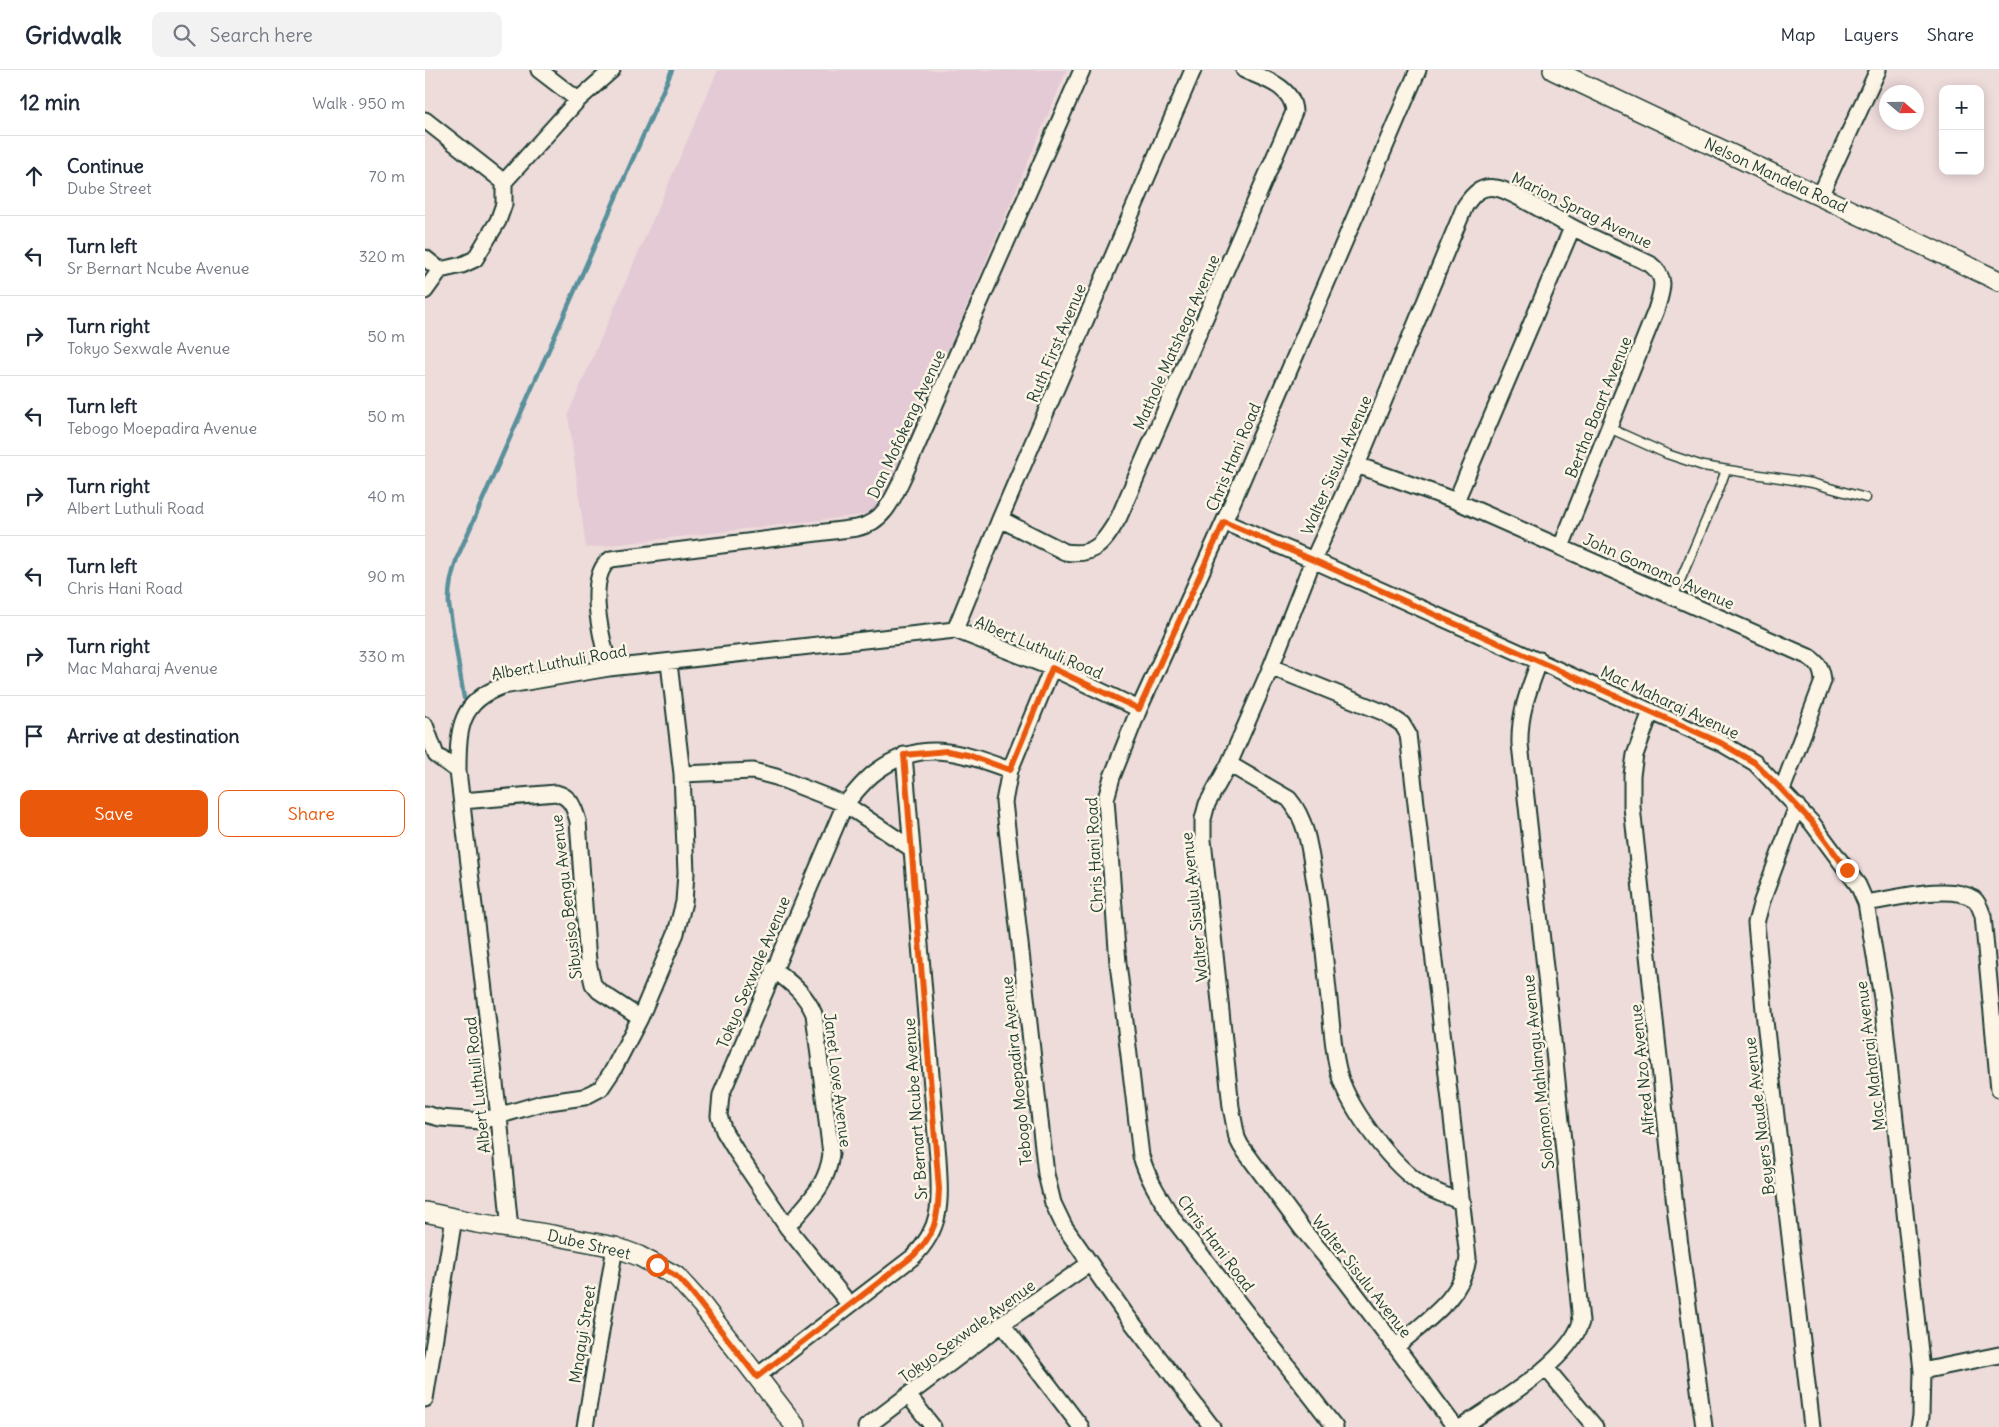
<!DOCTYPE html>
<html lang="en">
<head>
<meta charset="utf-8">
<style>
  :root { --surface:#fff; --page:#f2f2f3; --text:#1f2937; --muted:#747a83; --line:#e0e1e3; --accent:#ea580c }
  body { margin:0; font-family:Delius,sans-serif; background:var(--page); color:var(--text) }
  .controls { position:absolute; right:15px; top:15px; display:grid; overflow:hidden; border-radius:10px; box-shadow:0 2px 12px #0003 }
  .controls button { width:45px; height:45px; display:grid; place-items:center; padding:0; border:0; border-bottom:1px solid var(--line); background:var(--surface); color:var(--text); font:25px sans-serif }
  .compass { position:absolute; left:1454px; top:15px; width:45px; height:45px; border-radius:50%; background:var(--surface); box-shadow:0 2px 12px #0003; rotate:110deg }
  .stop { position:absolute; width:15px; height:15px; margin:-11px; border:4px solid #ea580c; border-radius:50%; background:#fff }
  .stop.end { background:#ea580c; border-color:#fff; box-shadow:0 1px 5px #0008 }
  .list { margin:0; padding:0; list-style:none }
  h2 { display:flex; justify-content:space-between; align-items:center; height:65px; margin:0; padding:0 20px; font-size:21px }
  h2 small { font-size:16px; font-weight:400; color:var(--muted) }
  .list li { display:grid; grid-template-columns:32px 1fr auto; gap:15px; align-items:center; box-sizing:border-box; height:80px; padding:0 20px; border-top:1px solid var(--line) }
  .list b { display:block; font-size:19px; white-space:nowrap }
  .list p { margin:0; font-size:16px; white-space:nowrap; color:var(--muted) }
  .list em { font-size:16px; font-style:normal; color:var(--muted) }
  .actions { display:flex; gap:10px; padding:15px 20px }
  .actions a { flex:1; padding:11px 0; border:1px solid var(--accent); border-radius:10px; text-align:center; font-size:18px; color:var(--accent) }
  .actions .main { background:var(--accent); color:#fff }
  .icon { flex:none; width:28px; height:28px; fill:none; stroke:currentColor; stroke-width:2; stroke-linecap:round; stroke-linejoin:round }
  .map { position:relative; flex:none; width:1574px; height:1357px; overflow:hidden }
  header { display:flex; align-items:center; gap:30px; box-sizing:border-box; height:70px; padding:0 25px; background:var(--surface); border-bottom:1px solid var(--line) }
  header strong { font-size:24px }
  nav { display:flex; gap:28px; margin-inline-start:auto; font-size:18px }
  .search { width:350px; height:45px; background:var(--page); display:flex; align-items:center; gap:12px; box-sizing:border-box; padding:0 18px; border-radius:10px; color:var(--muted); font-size:19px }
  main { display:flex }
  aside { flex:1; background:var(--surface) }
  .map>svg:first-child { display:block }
  .built { fill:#e4cad4 }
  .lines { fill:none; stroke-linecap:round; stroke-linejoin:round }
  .stream { stroke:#59909b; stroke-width:4.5 }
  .service-casing { stroke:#1f3d34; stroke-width:11 }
  .minor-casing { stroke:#1f3d34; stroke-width:19 }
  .tertiary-casing { stroke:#1f3d34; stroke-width:22 }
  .service { stroke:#fcf5e5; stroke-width:8 }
  .minor { stroke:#fcf5e5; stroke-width:15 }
  .tertiary { stroke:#fcf5e5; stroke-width:19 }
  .route { stroke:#ea580c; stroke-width:6 }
  .labels { text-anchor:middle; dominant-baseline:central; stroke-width:5; stroke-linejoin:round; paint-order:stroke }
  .street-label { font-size:16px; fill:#1f3d34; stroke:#fcf5e5 }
</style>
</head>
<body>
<header>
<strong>Gridwalk</strong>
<div class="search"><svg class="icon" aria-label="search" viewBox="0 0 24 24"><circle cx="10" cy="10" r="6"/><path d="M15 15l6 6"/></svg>Search here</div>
<nav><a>Map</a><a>Layers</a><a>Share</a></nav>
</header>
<main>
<aside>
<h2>12 min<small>Walk · 950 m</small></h2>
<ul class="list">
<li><svg class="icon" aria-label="ahead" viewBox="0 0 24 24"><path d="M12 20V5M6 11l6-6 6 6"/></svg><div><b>Continue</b><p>Dube Street</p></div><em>70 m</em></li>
<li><svg class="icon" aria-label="left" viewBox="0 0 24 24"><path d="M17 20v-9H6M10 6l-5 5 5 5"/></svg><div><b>Turn left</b><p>Sr Bernart Ncube Avenue</p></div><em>320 m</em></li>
<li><svg class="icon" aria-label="right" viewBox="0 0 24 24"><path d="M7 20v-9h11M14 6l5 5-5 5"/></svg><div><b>Turn right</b><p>Tokyo Sexwale Avenue</p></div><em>50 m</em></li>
<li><svg class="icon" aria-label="left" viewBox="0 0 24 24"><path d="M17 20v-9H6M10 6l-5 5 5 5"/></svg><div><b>Turn left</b><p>Tebogo Moepadira Avenue</p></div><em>50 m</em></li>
<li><svg class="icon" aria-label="right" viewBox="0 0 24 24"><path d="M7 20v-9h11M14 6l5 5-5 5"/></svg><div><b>Turn right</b><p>Albert Luthuli Road</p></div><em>40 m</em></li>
<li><svg class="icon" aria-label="left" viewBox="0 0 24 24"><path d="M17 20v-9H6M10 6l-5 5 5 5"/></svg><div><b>Turn left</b><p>Chris Hani Road</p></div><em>90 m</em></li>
<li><svg class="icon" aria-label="right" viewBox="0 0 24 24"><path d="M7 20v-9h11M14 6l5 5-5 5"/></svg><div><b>Turn right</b><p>Mac Maharaj Avenue</p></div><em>330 m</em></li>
<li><svg class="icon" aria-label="arrive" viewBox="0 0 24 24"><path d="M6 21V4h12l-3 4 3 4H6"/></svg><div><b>Arrive at destination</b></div></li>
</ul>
<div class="actions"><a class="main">Save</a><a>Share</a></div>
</aside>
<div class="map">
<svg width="1574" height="1357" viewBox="0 0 1574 1357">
  <rect width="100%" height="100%" fill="#eedcdb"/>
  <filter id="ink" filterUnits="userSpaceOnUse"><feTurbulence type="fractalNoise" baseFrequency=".02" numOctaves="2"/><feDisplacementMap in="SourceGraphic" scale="10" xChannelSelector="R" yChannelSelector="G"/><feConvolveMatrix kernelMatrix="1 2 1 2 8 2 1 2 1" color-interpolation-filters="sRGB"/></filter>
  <g filter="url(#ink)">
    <path class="built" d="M293 0H642L454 443 161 478 143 344Z"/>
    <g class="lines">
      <path class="stream" d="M39 628 24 535C23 518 27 504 32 488L247 0"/>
      <defs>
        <path id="service" d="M1184 358 1242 384 1278 396 1387 413 1441 428
          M1248 527 1293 422 1301 400"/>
        <path id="minor" d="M114 0 153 30
          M0 50 79 112
          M79 112 153 30 187 0
          M1395 126 1453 0
          M0 188 15 200
          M0 221 15 200 37 195 50 189 73 151 79 134V112
          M932 395 1031 431 1384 587C1394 594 1397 599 1398 611L1357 720
          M1031 431 1147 158
          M575 449 640 482C671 487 680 471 694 447L869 42C868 16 839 9 819 0
          M799 452 888 490 1296 673 1330 693 1387 753 1433 815 1441 833 1457 928 1497 1301 1496 1346 1494 1357
          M530 560 575 449 768 0
          M846 597 960 643 977 654 983 664 1043 1188C1038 1228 1000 1251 971 1277
          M184 598C178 573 159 506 186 489L432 458C459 452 468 429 479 405L657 0
          M627 598 585 700 579 732 621 1104 628 1133 639 1156 699 1242 787 1357
          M1226 641 1210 685 1207 705V737L1251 1145 1279 1357
          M0 655 11 685 33 701
          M804 694 864 729C882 750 885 780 889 807 897 850 900 895 905 939 907 958 908 979 913 999 920 1034 964 1091 993 1112 1005 1121 1024 1126 1038 1133
          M257 704 328 701 351 707 420 734 487 779
          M37 731 131 723C146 727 149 737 153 751L163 892 168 914 174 921 215 948
          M1372 736 1337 831 1331 853 1340 951 1387 1357
          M1441 833C1469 829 1525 813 1549 829 1553 832 1556 840 1558 846L1574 1019
          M348 899C366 913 381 924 389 944L406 1084C402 1117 382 1133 362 1157
          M0 1044 15 1048 56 1051 117 1033 159 1027 176 1018 188 1000 215 948 251 863 259 832 261 803 257 704 244 593
          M85 1159 74 1047 33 701C33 660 34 631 78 616L184 598 530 560 627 598 714 639
          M425 1235 362 1157 311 1081 299 1061 294 1046 296 1025 420 734C430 723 440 709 452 701 498 667 537 683 585 700
          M577 1254 656 1357
          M1121 1298 1170 1357
          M1497 1301 1574 1285
          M331 1307 488 1187C519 1156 515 1128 513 1088L479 685
          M483 1325 508 1357
          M0 1329 29 1148
          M160 1357 190 1177
          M441 1357 577 1254 664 1194
          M910 1357 749 1150C736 1129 723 1110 716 1086L693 893 681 729 687 707 714 639 799 452 993 0
          M1030 1357 971 1277 920 1210 878 1160 816 1076 812 1068 806 1037 778 770V749L782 734 804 694 846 597 888 490 932 395 1040 136C1048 124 1056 115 1071 118 1086 120 1129 148 1145 156 1171 170 1199 181 1225 194 1243 208 1237 220 1231 240L1136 477
          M1037 1357C1071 1333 1143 1293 1156 1252L1126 951 1095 674C1094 643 1104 619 1115 590"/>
        <path id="tertiary" d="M1128 0 1574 211
          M0 1142 52 1153 127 1165 190 1177 214 1186 251 1206 277 1235 371 1357"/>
      </defs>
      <use href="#service" class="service-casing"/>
      <use href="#minor" class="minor-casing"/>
      <use href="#tertiary" class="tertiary-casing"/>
      <use href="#service" class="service"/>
      <use href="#minor" class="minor"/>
      <use href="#tertiary" class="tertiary"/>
    </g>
  </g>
  <g class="lines" filter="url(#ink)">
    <path class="route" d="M232 1195 251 1206 262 1217 332 1307 488 1186C510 1165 513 1149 514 1119L479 685 522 681 543 685 585 700 627 598 714 639 799 452 888 490 1296 673 1330 693 1357 720 1387 752 1422 800"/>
  </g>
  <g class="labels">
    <g class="street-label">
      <text transform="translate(1351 105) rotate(25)">Nelson Mandela Road</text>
      <text transform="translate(1157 140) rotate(26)">Marion Sprag Avenue</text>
      <text transform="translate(751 272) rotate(-66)">Mathole Matshega Avenue</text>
      <text transform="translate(631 273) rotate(-67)">Ruth First Avenue</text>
      <text transform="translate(1173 337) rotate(-68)">Bertha Baart Avenue</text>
      <text transform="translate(481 354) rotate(-65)">Dan Mofokeng Avenue</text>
      <text transform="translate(808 387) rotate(-67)">Chris Hani Road</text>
      <text transform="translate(911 395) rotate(-66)">Walter Sisulu Avenue</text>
      <text transform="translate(1234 501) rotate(24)">John Gomomo Avenue</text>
      <text transform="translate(614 577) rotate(23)">Albert Luthuli Road</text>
      <text transform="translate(134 592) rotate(-10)">Albert Luthuli Road</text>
      <text transform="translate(1245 632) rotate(25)">Mac Maharaj Avenue</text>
      <text transform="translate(669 785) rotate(-93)">Chris Hani Road</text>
      <text transform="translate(141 827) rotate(-97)">Sibusiso Bengu Avenue</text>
      <text transform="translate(769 837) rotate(-96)">Walter Sisulu Avenue</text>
      <text transform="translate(328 902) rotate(-67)">Tokyo Sexwale Avenue</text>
      <text transform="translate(1445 986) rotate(-97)">Mac Maharaj Avenue</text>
      <text transform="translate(1217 1000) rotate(-96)">Alfred Nzo Avenue</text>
      <text transform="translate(591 1001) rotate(-96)">Tebogo Moepadira Avenue</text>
      <text transform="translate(1113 1002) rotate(-96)">Solomon Mahlangu Avenue</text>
      <text transform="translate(413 1010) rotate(83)">Janet Love Avenue</text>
      <text transform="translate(52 1015) rotate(-96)">Albert Luthuli Road</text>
      <text transform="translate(490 1039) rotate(-94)">Sr Bernart Ncube Avenue</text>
      <text transform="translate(1334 1046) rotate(-97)">Beyers Naude Avenue</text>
      <text transform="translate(791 1173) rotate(53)">Chris Hani Road</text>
      <text transform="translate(164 1174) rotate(13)">Dube Street</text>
      <text transform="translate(937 1206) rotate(52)">Walter Sisulu Avenue</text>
      <text transform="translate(542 1261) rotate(-36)">Tokyo Sexwale Avenue</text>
      <text transform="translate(157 1264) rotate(-81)">Mnqayi Street</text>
    </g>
  </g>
</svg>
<div class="controls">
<button>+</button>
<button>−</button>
</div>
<svg class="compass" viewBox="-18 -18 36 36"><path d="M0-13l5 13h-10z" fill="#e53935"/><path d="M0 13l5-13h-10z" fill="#747a83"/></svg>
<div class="stop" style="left:232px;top:1195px"></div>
<div class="stop end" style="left:1422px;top:800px"></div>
</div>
</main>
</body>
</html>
